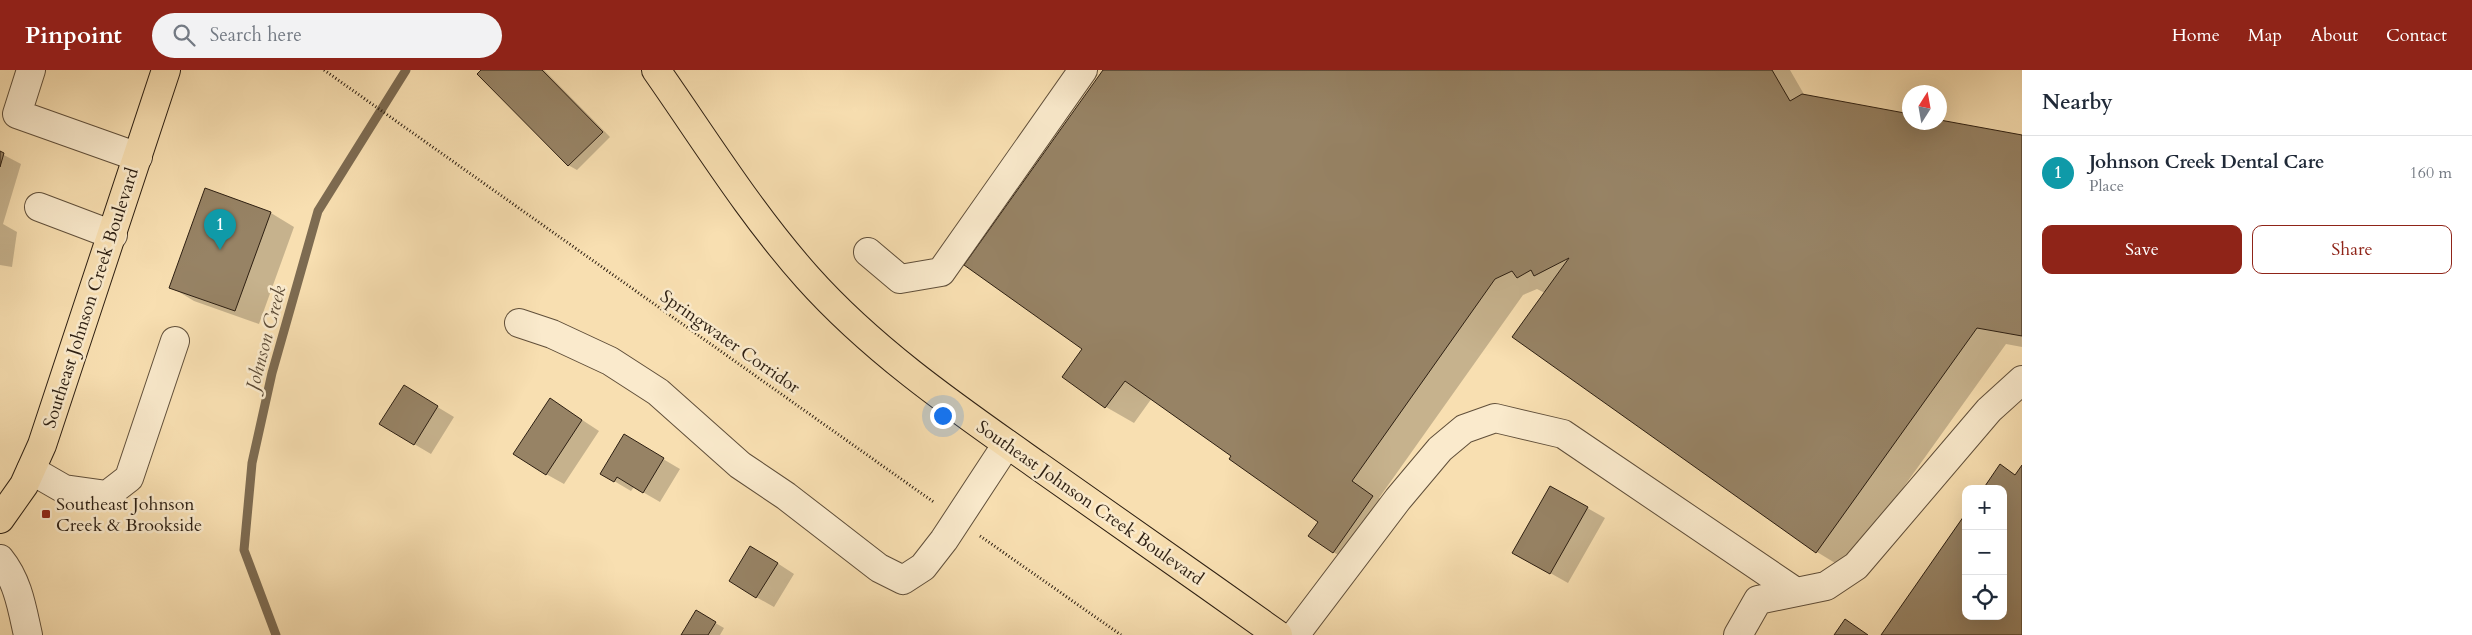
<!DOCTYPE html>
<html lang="en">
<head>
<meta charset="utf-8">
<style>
  :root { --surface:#fff; --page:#f2f2f3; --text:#1f2937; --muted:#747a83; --line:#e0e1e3; --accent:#8f2418 }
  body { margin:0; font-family:Cardo,serif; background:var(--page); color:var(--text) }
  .controls { position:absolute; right:15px; bottom:15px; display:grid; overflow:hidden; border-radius:10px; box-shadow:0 5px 20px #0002 }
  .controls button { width:45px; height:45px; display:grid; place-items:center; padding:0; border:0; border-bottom:1px solid var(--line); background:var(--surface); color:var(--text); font:25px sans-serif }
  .compass { position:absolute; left:1902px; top:15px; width:45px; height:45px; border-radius:50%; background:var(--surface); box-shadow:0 5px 20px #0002; rotate:11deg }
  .you { position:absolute; left:942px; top:345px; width:18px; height:18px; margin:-12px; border:4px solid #fff; border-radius:50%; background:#1a73e8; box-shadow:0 0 0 8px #1a73e833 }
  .badge { display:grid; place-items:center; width:32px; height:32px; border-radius:50%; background:var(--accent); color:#fff; font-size:16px; font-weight:700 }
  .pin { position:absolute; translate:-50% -41px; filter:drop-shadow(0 1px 2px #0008) }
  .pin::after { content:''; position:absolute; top:26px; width:18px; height:15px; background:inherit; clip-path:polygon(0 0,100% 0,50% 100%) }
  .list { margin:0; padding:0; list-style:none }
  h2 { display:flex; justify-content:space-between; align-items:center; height:65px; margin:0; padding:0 20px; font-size:21px }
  h2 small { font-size:16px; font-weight:400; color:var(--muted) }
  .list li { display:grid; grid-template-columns:32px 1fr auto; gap:15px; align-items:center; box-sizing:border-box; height:75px; padding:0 20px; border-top:1px solid var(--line) }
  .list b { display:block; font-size:19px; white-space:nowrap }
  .list p { margin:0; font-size:16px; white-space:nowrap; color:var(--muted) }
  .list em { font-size:16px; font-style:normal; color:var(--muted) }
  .actions { display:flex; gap:10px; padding:15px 20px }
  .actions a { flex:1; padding:11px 0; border:1px solid var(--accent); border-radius:10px; text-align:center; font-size:18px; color:var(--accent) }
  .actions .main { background:var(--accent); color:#fff }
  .icon { flex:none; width:28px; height:28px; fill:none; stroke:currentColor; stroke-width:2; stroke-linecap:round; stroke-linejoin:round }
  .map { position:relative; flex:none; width:2022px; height:565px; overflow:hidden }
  header { display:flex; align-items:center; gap:30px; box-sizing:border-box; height:70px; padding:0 25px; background:var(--accent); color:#fff }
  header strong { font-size:24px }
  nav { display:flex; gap:28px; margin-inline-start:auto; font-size:18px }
  .search { width:350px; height:45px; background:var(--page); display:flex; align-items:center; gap:12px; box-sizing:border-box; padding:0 18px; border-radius:28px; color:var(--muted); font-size:19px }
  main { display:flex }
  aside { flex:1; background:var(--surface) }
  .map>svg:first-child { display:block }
  .shadow { fill:#0003 }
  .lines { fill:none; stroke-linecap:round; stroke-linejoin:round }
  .stream { stroke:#7d6b51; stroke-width:9 }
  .building { fill:#978365; stroke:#2d1f12 }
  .minor-casing { stroke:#604f3a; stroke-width:30 }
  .major-casing { stroke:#2d1f12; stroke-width:30 }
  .path { stroke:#2d1f12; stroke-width:3; stroke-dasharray:1 2.5; stroke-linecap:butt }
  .minor { stroke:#faeacc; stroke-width:28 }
  .major { stroke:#f8dfb1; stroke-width:28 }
  .poi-dot { fill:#8f2418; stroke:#faeacc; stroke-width:2 }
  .labels { text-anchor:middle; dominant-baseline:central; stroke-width:5; stroke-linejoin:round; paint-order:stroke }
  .street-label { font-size:18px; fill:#2d1f12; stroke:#faeacc }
  .poi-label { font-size:18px; fill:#2d1f12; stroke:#faeacc; text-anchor:start }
  .water-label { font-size:19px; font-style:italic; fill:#5c4b37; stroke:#faeacc }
</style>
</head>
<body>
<header>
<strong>Pinpoint</strong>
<div class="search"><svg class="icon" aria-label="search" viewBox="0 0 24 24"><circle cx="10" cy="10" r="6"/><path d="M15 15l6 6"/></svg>Search here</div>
<nav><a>Home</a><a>Map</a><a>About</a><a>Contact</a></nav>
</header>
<main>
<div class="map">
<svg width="2022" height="565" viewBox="0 0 2022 565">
  <rect width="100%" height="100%" fill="#f8dfb1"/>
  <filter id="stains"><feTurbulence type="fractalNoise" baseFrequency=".004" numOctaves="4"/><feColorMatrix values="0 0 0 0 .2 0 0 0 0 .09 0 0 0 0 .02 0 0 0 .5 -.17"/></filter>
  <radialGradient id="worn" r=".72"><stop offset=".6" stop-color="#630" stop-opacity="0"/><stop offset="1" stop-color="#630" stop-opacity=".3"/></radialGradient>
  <path class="shadow" d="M483 0H544L610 67 577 100 568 95Z
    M1105 0H1790L1805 26 1910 52 1940 51 2022 66V277L2006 274 1845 499 1817 482 1514 267 1545 223 1537 219 1523 225 1379 428 1401 443 1362 498 1333 482 1319 452 1233 385 1152 328 1134 353 1106 337 1084 278Z
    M0 83 21 94 3 154 17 162 12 197 0 195Z
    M206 120 271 143 294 157 259 254 194 231 171 217Z
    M421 327 454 347 431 384 414 374Z
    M567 340 599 361 564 414 546 404Z
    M624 366 680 399 660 432 634 417 631 421 602 404Z
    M1550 417 1605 448 1568 513 1513 482Z
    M768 487 794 504 774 537 756 527Z
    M696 542 724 558 720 565H682Z"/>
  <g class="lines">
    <path class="stream" d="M276 565 244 480 252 393 272 303 318 141 406 0"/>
  </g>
  <path class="building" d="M481 0H542L603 62 568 96 477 4Z
    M1103 0H1772L1790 31 1802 24 1910 44V52H1940V50L2022 65V266L1977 258 1816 483 1512 267 1569 188 1534 206 1531 200 1517 208 1512 201 1495 209 1352 411 1373 426 1333 483 1308 466 1318 452 1229 389 1231 386 1125 311 1105 338 1062 307 1082 279 964 195Z
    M0 81 4 83 0 97Z
    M205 118 271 142 235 241 169 218Z
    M404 315 438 336 414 375 379 354Z
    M550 328 582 350 546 405 513 384Z
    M624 364 664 388 643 423 617 407 614 412 600 404Z
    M2000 394 2015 405 2022 395V565H1881L1966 443V546H2003V419H1983Z
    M1550 416 1588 437 1550 504 1512 483Z
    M750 476 778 493 756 528 729 511Z
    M696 540 716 552 708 565H681Z
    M1845 549 1868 565H1834Z"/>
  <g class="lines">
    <defs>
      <path id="minor" d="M31 0 17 44 138 87
        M39 137 113 165
        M868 182 900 209 941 202 1083 0
        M519 253 552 264 610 291 658 322 740 395 786 426 879 498 903 510 923 497 944 470 1007 374
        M31 400 64 419 107 425 129 408 175 271
        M0 489C18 511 22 538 28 565
        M1295 565 1398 429 1440 379 1464 359 1495 348 1563 364 1796 522
        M1738 565 1758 530 1826 516 1856 496 1989 340 2022 310"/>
      <path id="major" d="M656 0C705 70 750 143 807 207 873 281 956 338 1037 395 1118 452 1198 508 1278 565
        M0 449 24 415 42 375 166 0"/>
    </defs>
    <use href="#minor" class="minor-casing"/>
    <use href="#major" class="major-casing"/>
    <path class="path" d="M324 0 935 433
      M980 466 1121 565"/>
    <use href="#minor" class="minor"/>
    <use href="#major" class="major"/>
  </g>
  <rect class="poi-dot" x="41" y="439" width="10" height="10" rx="2.5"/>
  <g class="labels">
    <g class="street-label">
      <text transform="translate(91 228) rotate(-72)">Southeast Johnson Creek Boulevard</text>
      <text transform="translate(730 272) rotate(35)">Springwater Corridor</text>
      <text transform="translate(1090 433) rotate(35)">Southeast Johnson Creek Boulevard</text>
    </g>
    <g class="poi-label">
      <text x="56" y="434">Southeast Johnson<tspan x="56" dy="21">Creek &amp; Brookside</tspan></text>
    </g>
    <g class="water-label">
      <text transform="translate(266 268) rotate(-75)">Johnson Creek</text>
    </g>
  </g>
  <rect width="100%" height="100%" filter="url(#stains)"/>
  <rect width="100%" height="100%" fill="url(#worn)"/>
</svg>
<div class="controls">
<button>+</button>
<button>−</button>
<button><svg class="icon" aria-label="locate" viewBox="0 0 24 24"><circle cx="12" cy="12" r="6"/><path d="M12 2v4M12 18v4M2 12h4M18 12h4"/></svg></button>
</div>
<svg class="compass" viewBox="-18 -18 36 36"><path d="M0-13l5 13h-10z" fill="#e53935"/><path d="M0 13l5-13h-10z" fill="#747a83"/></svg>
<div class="you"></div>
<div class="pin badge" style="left:220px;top:180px;background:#0f9aa8">1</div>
</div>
<aside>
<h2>Nearby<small></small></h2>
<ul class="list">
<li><span class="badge" style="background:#0f9aa8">1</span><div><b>Johnson Creek Dental Care</b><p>Place</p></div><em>160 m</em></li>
</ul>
<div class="actions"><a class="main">Save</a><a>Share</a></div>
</aside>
</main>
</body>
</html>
